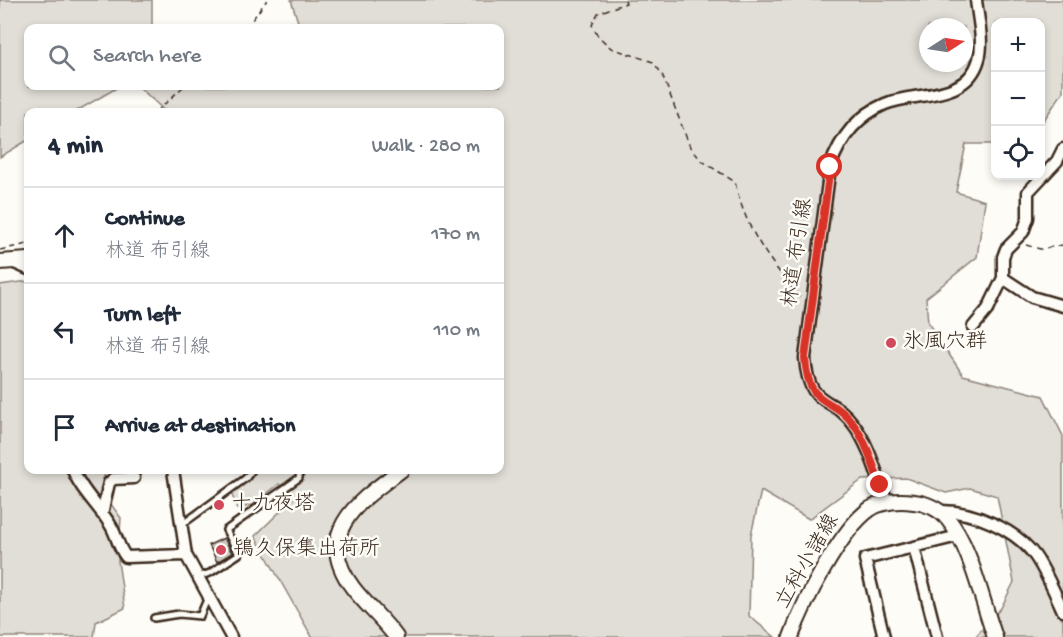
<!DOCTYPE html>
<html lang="en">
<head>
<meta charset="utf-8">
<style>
  :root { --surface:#fff; --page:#f6f6f7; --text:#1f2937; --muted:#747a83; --line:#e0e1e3 }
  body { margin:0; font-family:"Gochi Hand","Klee One",sans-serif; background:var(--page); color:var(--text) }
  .controls { position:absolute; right:18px; top:18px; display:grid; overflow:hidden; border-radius:12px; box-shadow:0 3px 9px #0003 }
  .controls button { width:54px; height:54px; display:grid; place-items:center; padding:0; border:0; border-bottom:2px solid var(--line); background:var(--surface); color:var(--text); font:30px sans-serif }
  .compass { position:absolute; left:919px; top:18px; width:54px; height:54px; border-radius:50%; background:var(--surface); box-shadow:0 3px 9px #0003; rotate:78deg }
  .stop { position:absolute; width:18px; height:18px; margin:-14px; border:4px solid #d93025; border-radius:50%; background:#fff }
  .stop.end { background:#d93025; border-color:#fff; box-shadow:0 2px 6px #0008 }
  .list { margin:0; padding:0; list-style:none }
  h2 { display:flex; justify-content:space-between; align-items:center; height:78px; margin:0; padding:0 24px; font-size:26px }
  h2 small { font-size:20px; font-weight:400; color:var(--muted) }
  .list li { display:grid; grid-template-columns:39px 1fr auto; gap:18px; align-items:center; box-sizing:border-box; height:96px; padding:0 24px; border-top:2px solid var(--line) }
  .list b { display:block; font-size:22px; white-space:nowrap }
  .list p { margin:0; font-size:20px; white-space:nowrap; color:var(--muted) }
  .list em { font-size:20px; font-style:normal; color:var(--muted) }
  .icon { flex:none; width:33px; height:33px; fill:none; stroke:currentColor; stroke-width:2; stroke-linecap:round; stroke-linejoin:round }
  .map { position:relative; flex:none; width:1063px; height:637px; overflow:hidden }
  .search { position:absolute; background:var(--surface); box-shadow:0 3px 9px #0003; left:24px; top:24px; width:480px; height:66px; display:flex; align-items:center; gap:15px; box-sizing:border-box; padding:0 21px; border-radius:12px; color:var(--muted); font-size:22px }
  .panel { position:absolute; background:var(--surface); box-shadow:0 3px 9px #0003; left:24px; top:108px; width:480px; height:366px; border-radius:12px }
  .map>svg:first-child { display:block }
  .green { fill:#e1ded7; stroke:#8e847a; stroke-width:1.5; fill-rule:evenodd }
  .building { fill:#cdc8c2; stroke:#3b2a1e; stroke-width:1.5 }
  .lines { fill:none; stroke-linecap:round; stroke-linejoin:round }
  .lane-casing { stroke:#3b2a1e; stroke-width:10 }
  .street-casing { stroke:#3b2a1e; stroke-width:15 }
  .secondary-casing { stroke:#3b2a1e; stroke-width:18 }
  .path { stroke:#3b2a1e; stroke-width:1.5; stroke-dasharray:6 4.5; stroke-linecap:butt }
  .lane { stroke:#fdfcf7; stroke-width:5 }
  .street { stroke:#fdfcf7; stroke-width:10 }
  .secondary { stroke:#fdfcf7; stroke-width:14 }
  .route { stroke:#d93025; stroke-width:8 }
  .poi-dot { fill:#d1495b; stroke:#fdfcf7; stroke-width:2 }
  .labels { text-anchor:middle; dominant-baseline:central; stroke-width:5; stroke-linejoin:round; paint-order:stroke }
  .street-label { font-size:21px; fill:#3b2a1e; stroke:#fdfcf7 }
  .poi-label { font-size:21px; fill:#3b2a1e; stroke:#fdfcf7; text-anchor:start }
</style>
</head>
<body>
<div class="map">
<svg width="1063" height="637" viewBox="0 0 1063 637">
  <rect width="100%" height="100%" fill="#fdfcf7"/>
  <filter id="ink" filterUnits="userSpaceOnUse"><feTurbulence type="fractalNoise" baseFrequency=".0167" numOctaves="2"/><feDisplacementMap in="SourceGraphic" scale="12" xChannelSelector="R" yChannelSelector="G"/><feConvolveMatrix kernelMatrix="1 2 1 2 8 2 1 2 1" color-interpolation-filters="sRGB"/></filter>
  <g filter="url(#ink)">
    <path class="green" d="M0 0H152V28H28V86H120L75 112H28V140L0 157Z
      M291 0H1063V92L1041 124 1040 22H996L995 144H966L956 192 985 201 977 257 926 298 928 323 963 375 1043 396 1063 436V637H975L1001 608 1014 582 997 496 970 488 946 493 906 478 862 480 809 519 761 491 751 535 749 616 775 637H312L255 536 293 499 279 484 253 505 237 509 232 495 254 470H500V112H166L138 86H500V28H300ZM928 27H964V63H928Z
      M28 281V470H106L100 489 121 518 118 561 125 608 96 622 94 637H0V285Z"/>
    <path class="building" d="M224 538 232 553 217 562 209 545Z"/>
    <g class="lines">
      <defs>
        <path id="lane" d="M180 526 246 478 252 470
          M198 577 210 573 239 554 226 530 299 478 300 470
          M154 618 179 614 200 616 208 597"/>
        <path id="street" d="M1063 149 1057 161 1028 192V218L1023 232 1006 249 1003 257V278L1032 297 1063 306
          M12 262 28 269
          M973 327 988 309 1003 278
          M73 470C81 491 100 507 111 526 117 536 118 547 126 557L186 555
          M173 470 186 555 231 637
          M887 501C877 477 870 446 854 425 832 393 809 411 805 358L830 167C840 138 857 116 885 104 916 91 967 102 979 59 984 42 978 18 976 0
          M939 511C971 510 1016 529 1035 556 1046 572 1055 593 1063 611
          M102 514 109 483 113 479 134 478
          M914 547 958 536
          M884 637 865 559 914 547 937 637"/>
        <path id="secondary" d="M0 262 28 260
          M396 637C383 619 366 605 353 588 311 532 361 500 401 470
          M791 637C803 603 841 529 870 509 884 500 899 500 914 502 926 503 939 509 947 518 971 546 982 602 995 637"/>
      </defs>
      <use href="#lane" class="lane-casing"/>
      <use href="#street" class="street-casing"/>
      <use href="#secondary" class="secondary-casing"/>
      <path class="path" d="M625 0 626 3 598 13 592 25 598 36 611 48 653 62 662 74 690 147 702 161 735 182C746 232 770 261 802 300
        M246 28 267 0
        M156 112 184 86
        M1026 245 1040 249 1063 245
        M0 250 28 244"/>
      <use href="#lane" class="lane"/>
      <use href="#street" class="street"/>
      <use href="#secondary" class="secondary"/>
    </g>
  </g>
  <g class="lines" filter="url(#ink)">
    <path class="route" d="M830 167 805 358C809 412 832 393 854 425 867 443 873 465 880 485"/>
  </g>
  <g class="poi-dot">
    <circle cx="891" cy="343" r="6"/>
    <circle cx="219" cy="505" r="6"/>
    <circle cx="221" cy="550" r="6"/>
  </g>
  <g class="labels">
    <g class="street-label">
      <text transform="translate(799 253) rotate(-82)">林道 布引線</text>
      <text transform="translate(809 562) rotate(-60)">立科小諸線</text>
    </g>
    <g class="poi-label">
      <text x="903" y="343">氷風穴群</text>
      <text x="231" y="505">十九夜塔</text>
      <text x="233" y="550">鴇久保集出荷所</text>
    </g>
  </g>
</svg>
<div class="controls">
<button>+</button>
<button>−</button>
<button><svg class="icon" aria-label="locate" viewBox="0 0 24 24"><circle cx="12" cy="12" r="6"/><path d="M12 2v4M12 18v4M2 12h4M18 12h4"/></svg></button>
</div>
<svg class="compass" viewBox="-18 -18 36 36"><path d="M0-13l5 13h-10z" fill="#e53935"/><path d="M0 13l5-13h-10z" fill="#747a83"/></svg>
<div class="stop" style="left:830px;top:167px"></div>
<div class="stop end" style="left:880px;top:485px"></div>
<div class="search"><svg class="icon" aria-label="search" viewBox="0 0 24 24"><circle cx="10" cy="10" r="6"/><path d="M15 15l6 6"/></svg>Search here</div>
<section class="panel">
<h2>4 min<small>Walk · 280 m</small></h2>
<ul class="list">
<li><svg class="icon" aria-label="ahead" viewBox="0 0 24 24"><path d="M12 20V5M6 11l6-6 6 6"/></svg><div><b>Continue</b><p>林道 布引線</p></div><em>170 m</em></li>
<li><svg class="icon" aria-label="left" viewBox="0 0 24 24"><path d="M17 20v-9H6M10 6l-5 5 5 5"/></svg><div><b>Turn left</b><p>林道 布引線</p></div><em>110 m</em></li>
<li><svg class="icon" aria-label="arrive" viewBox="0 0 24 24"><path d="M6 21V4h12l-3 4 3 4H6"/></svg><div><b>Arrive at destination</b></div></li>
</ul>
</section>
</div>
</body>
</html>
